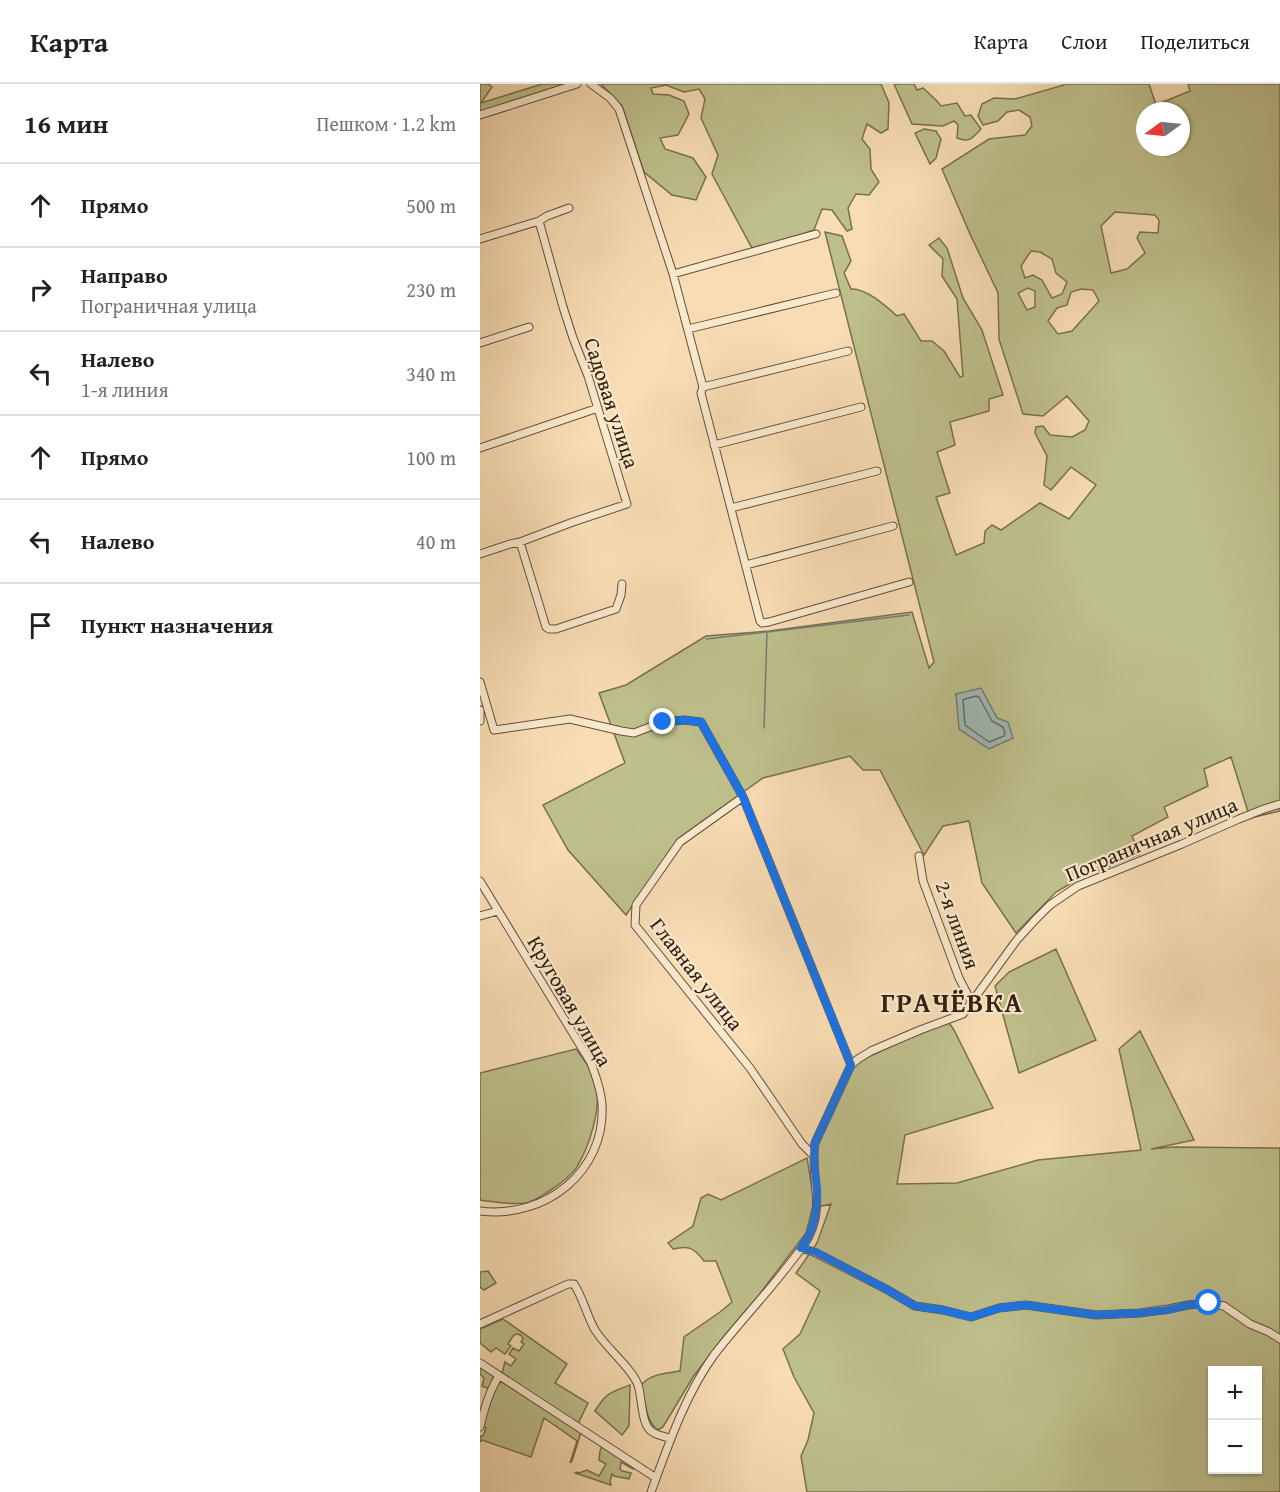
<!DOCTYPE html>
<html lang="ru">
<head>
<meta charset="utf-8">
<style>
  :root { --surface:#fff; --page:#f6f6f6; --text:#202124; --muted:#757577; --line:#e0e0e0 }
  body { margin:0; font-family:"Gentium Book Plus",serif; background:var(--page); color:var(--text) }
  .controls { position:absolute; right:18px; bottom:18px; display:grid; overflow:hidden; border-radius:0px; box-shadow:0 2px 4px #0004 }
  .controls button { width:54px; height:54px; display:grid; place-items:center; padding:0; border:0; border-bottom:2px solid var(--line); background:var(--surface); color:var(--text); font:30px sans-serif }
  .compass { position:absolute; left:656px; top:18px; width:54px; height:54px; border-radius:50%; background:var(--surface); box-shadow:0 2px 4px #0004; rotate:255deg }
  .stop { position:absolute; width:18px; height:18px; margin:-14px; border:4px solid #1a73e8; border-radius:50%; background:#fff }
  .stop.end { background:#1a73e8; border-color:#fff; box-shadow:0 2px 6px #0008 }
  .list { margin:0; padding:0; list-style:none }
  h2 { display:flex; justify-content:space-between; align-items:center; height:78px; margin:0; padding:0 24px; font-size:26px }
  h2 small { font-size:20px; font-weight:400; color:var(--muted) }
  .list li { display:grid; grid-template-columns:39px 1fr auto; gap:18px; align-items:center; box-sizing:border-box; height:84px; padding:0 24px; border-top:2px solid var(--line) }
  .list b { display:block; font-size:22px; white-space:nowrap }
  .list p { margin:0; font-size:20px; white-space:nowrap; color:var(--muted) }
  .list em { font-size:20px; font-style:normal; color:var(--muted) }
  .icon { flex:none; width:33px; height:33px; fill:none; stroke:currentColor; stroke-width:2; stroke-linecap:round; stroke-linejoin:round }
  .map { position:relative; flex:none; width:800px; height:1408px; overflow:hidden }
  header { display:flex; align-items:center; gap:36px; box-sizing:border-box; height:84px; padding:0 30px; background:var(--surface); border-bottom:2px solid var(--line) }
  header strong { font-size:28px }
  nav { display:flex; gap:33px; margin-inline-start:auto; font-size:21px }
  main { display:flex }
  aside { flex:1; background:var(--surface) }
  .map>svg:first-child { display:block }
  .green { fill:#bec08c; stroke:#78704e; stroke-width:1.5; fill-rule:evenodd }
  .water { fill:#a0bab6; stroke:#747c74; stroke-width:1.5 }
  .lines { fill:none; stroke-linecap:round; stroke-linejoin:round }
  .shore { stroke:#6a6d63; stroke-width:1.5 }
  .stream { stroke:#747c74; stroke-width:1.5 }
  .minor-casing { stroke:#644f39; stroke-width:9 }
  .minor { stroke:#fae9ce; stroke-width:7 }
  .route { stroke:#1a73e8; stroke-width:8 }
  .labels { text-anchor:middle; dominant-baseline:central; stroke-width:4.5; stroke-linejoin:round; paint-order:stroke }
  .street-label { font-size:21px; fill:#332010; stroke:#fae9ce }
  .district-label { font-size:27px; font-weight:bold; letter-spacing:1.5px; fill:#332010; stroke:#fae9ce }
</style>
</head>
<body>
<header>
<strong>Карта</strong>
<nav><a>Карта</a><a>Слои</a><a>Поделиться</a></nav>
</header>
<main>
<aside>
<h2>16 мин<small>Пешком · 1.2 km</small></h2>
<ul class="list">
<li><svg class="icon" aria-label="ahead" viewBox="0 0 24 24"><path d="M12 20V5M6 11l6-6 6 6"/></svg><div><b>Прямо</b></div><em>500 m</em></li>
<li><svg class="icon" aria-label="right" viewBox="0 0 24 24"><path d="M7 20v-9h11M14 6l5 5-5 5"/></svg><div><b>Направо</b><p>Пограничная улица</p></div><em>230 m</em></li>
<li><svg class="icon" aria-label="left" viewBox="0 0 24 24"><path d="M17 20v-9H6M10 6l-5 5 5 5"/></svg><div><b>Налево</b><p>1-я линия</p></div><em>340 m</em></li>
<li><svg class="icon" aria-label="ahead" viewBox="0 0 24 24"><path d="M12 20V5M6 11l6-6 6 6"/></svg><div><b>Прямо</b></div><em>100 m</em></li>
<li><svg class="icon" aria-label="left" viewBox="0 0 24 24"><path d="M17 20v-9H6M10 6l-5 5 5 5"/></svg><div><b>Налево</b></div><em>40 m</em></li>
<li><svg class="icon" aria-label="arrive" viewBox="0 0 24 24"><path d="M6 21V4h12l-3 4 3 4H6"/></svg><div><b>Пункт назначения</b></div></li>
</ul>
</aside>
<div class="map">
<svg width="800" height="1408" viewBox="0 0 800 1408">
  <rect width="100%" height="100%" fill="#f8ddb4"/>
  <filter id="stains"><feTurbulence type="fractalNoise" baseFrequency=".00333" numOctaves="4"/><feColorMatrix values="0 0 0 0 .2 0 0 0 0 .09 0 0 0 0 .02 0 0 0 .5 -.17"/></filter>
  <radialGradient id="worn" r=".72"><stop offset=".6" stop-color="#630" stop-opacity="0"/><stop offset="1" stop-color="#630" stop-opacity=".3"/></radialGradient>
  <path class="green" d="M0 0H8L12 3 1 19 62 0H86L0 28Z
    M121 0H401L409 19 408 45 401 49 387 40 382 55 390 65 391 85 399 98 389 111 376 110 368 124 372 145 367 147 352 126 342 125 334 146 316 152 272 164 232 90 238 71 221 34 225 15 219 5 204 8 186 1 171 4 173 10 189 11 204 17 209 30 198 51 180 54 185 65 213 74 226 93 216 116 192 111 164 88 142 22Z
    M414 0H434L437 6 443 4 456 16 461 22 477 19 485 32 491 31 501 45C492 54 490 59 477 54L478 41 474 37 463 42 432 40Z
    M584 0H669L676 21 710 7 708 0H800V727L770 734 751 673 724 685 728 702 684 723 688 733 652 752 660 770 602 793 576 808 536 849 502 799 489 737 463 742 444 771 400 686H383L370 672 283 694 255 714 198 755 146 831 88 766 63 721 145 679 119 609 146 601 226 552 289 547 432 528 449 584 454 578 345 148 362 152 371 177 364 189 371 205C386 204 406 222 417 232L424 230 441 257H452L464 267 480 293 483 292 477 215 462 192 463 175 449 161 459 154 467 164 483 214 502 246 523 311 509 315V327L470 338 475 361 457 368 470 409 456 413 476 471 504 459 505 447 512 441 521 446 560 419 589 435 616 401 591 383 571 406 564 401 567 372 555 349 556 343 563 342 570 351 592 353 605 346 609 337 587 312 563 332 543 330 519 255 518 209 490 150 462 85 509 55 545 51 552 42 550 33 539 26 527 28 518 37 503 41 498 32 502 20 514 14 535 15 584 1ZM665 27H701V63H665ZM635 128 675 131 679 136 678 149 660 148 657 154 665 169 647 185 631 189 621 142ZM551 167 560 168 572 175 576 189 587 198 582 210 572 214 562 196 553 191 545 194 541 182ZM548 204 555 207V223L547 226 538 209ZM601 205 613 206 619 217 592 247 578 250 568 237 577 224 587 221 591 208ZM501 605 517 634 476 611Z
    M444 45 456 47 461 55 456 74 450 80 435 49Z
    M576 865 616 956 539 989 515 902 529 888Z
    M467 936 474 946 513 1024 425 1051 417 1100 477 1099 558 1076 661 1066 639 965 660 947 714 1056 671 1065 694 1063 800 1064V1408H327L321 1372 328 1356 334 1329 314 1293 303 1265 320 1250 340 1207 316 1189 337 1159 351 1120 337 1123 333 1071 371 981ZM732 1286H778V1386H732Z
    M96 965C105 977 115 990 117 1006 120 1028 109 1062 98 1081 92 1093 59 1116 46 1119 31 1121 15 1118 0 1116V989Z
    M327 1074 334 1117 326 1149 278 1212 245 1251 213 1293 183 1343 178 1346C165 1337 165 1316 161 1301 170 1290 187 1289 200 1287L204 1253 240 1228 252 1218 236 1177H224C214 1164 209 1161 193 1165L188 1159 213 1142 221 1114 228 1110 241 1116Z
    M8 1187 16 1199 4 1206 0 1203V1188Z
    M23 1235 87 1280 75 1299 108 1319 98 1340 45 1306 22 1289 25 1278 31 1282 36 1275 29 1270 33 1264 39 1267 44 1260 41 1258 43 1255 41 1251 36 1250 33 1252 28 1260 31 1262 25 1270 16 1264 11 1268 0 1259V1245Z
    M0 1282 14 1291 10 1305 2 1302 4 1294 0 1290Z
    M21 1298 24 1299 101 1348 92 1377 90 1379 97 1357 64 1334 51 1373 2 1356 0 1358V1352H3L6 1344 2 1341 8 1321 18 1300Z
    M150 1301 149 1342 142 1351 115 1327C126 1309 131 1308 150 1301Z
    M122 1362 153 1382V1385L141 1378 140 1385 142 1387 151 1389 149 1395 134 1392 132 1390 130 1397 131 1401 95 1389 96 1388 99 1389 107 1386 119 1392 126 1380 119 1376 120 1367Z"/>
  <path class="water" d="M501 604 517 634 528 638 533 654 509 665 479 645 476 610Z"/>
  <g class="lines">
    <path class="shore" d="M496 612 499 613 512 637 523 643 525 649 524 652 509 658 485 641 483 616 485 615Z"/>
    <path class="stream" d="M226 555 286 548
      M284 644 287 548 429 531"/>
    <defs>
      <path id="minor" d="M111 0 130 14 139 25 193 190 223 303 221 309 280 537 282 539 289 538 429 498
        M0 31 97 0
        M0 155 59 137 67 132 89 124
        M193 190 336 150
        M208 245 356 209
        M0 259 49 243
        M223 303 368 267
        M234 361 381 323
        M0 364 118 324
        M251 424 397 387
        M40 458 66 543 69 545H76L136 525 141 511 142 500
        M0 470 30 460 40 458 93 438 147 420 108 292 93 254 83 223 59 137
        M266 481 413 442
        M0 598 14 646 90 635 141 647 154 649 183 638 204 636 221 638 263 713 371 981
        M0 626V637
        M263 713 200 758 156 821 155 841 270 984 322 1060 333 1071
        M439 772 443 797 479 894 492 919
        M0 797 111 979C116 993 121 1005 122 1020 126 1088 65 1135 0 1127
        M0 832 18 827
        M322 1164 336 1169 406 1205 435 1222 463 1226 491 1233 519 1224 546 1221 616 1231 660 1229 688 1225 708 1221 729 1219 744 1222 770 1240 789 1248 800 1255
        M0 1240 88 1200H94C103 1214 107 1232 115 1246 126 1264 152 1284 158 1301 162 1313 161 1337 170 1346 174 1351 184 1352 191 1355
        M0 1279 176 1394
        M0 1343C4 1325 9 1307 19 1292
        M171 1408C188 1362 205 1311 234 1271 257 1241 284 1213 307 1183 316 1171 327 1160 332 1145 343 1117 330 1088 335 1059L371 981 378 975 391 967 440 946 483 930 536 857 555 836 570 821 598 802 702 760 759 735 784 725 800 720"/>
    </defs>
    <use href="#minor" class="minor-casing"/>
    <use href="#minor" class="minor"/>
  </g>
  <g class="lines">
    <path class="route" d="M183 638 204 636 221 638 263 713 371 981 335 1059C332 1075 336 1090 337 1106 338 1128 334 1147 321 1164L336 1168 406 1205 435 1222 463 1226 491 1233 519 1224 546 1221 616 1231 660 1229 688 1226 708 1221 729 1219"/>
  </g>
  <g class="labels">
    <g class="street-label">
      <text transform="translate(132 319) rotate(72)">Садовая улица</text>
      <text transform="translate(671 755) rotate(-23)">Пограничная улица</text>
      <text transform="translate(478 841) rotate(70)">2-я линия</text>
      <text transform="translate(217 890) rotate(52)">Главная улица</text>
      <text transform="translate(90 917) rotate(60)">Круговая улица</text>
    </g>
    <g class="district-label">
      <text x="472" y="918">ГРАЧЁВКА</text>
    </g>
  </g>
  <rect width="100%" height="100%" filter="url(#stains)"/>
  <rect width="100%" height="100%" fill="url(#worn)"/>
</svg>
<div class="controls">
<button>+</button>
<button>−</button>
</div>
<svg class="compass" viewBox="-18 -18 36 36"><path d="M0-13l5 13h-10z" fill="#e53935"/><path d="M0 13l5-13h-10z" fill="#757577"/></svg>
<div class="stop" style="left:729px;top:1219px"></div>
<div class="stop end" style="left:183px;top:638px"></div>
</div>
</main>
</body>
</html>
